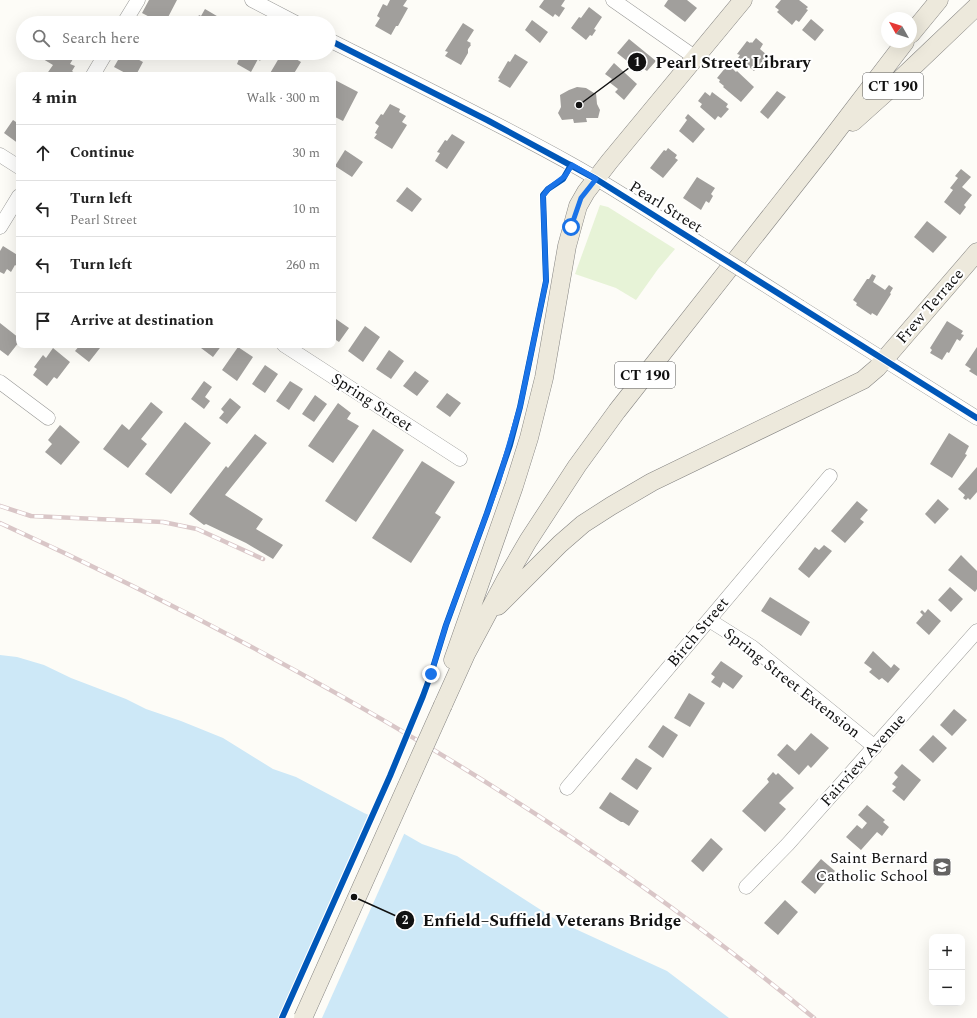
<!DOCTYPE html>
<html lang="en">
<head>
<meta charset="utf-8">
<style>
  :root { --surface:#fff; --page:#f2f2f2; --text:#222; --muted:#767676; --line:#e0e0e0 }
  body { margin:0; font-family:Spectral,serif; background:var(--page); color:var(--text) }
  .controls { position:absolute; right:12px; bottom:12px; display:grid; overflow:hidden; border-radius:8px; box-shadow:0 4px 16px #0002 }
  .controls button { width:36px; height:36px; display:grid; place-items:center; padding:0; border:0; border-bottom:1px solid var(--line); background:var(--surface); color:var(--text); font:20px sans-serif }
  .compass { position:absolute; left:881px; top:12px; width:36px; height:36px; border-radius:50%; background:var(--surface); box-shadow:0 4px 16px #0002; rotate:309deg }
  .stop { position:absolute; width:12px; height:12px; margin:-9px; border:3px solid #1a73e8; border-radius:50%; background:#fff }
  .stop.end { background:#1a73e8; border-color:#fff; box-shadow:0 1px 4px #0008 }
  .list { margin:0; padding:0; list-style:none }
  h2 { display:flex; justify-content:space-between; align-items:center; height:52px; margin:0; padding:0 16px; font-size:17px }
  h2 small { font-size:13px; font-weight:400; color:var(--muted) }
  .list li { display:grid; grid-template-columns:26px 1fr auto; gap:12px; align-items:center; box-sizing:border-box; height:56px; padding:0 16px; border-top:1px solid var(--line) }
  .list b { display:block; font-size:15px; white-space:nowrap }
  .list p { margin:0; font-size:13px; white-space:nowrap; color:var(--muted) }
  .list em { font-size:13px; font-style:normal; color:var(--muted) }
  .icon { flex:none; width:22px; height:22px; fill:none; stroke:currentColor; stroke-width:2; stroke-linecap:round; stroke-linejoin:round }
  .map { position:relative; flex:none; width:977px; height:1018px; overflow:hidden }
  .search { position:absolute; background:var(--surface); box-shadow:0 4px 16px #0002; left:16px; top:16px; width:320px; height:44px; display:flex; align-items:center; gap:10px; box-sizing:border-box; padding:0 14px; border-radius:22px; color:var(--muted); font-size:15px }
  .panel { position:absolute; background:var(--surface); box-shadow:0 4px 16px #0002; left:16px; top:72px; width:320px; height:276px; border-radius:8px }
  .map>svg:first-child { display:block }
  .green { fill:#e7f3d7 }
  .water { fill:#cde8f7 }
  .pier { fill:#fdfcf7 }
  .building { fill:#a19f9c }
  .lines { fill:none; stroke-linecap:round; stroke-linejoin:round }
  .minor-casing { stroke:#979795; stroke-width:15 }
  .major-casing { stroke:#858482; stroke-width:19 }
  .minor { stroke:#fffffe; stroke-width:14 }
  .major { stroke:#ede9dc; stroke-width:18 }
  .rail-casing { stroke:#d9c6c7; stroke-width:4.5 }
  .rail { stroke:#fff; stroke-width:3; stroke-dasharray:9; stroke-linecap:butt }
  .minor-bridge-casing { stroke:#979795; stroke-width:15; stroke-linecap:butt }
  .major-bridge-casing { stroke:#858482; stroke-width:19; stroke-linecap:butt }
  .minor-bridge { stroke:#fffffe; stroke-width:14 }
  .major-bridge { stroke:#ede9dc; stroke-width:18 }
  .cycleway-casing { stroke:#fff; stroke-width:8 }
  .cycleway { stroke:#0057b8; stroke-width:6 }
  .route { stroke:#1a73e8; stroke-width:5 }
  .labels { text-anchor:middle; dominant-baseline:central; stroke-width:4; stroke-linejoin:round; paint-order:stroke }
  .shield { fill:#fff; stroke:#585858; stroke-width:1 }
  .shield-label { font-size:15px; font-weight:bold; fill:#111 }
  .street-label { font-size:16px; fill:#111; stroke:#fff }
  .poi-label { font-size:16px; fill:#111; stroke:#fff; text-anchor:end }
  .leader { fill:none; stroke:#111; stroke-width:1.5 }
  .callout-dot { fill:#111; stroke:#fff; stroke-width:1.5 }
  .mark-label { font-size:12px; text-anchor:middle; font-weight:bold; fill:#fff }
  .callout-label { font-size:17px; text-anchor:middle; font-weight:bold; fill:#111; stroke:#fff; stroke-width:4; stroke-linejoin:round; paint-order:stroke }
</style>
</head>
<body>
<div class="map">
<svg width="977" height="1018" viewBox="0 0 977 1018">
  <rect width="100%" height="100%" fill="#fdfcf7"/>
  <path class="green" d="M600 205 608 207 675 249 658 269 636 300 616 288 575 274Z"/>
  <path class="water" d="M0 655 17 657 44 665 71 678 126 699 146 709 181 721 223 738 273 769 296 777 364 813 382 821 422 844 457 856 558 921 667 971 729 1018H0Z"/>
  <path class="pier" d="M369 813 383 819 405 832 322 1018H278Z"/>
  <path class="building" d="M149 0H177L165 23H161L142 13Z
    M390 0H407L403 6 408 8 398 26H396L391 35 375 26 380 18 377 16 383 4 387 6Z
    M544 0H565L561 6 565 8 559 17 555 14 553 17 539 7Z
    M668 0H687L697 8 685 22 664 6Z
    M781 0H799L808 7 806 9 808 10 799 22 796 20 792 25 777 12 779 10 775 7Z
    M589 7 602 17 594 29 596 30 592 36 590 35 586 40 571 28 579 17 581 18Z
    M205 9 227 22V23H195L199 15 201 16Z
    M811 19 824 30 815 41 802 30Z
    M532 20 548 32 540 43 525 30Z
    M463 23 474 30 467 41 471 43 470 44 471 45 468 49V53L461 65 445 56 448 52 445 51Z
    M756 38 763 44 760 49 767 55 763 60 765 61 759 69 757 67 754 71 738 58 740 55 737 54 747 41 750 43 751 42 752 43Z
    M629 39 656 61 647 71 644 69 641 72 617 53Z
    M47 53H63L73 59 70 64 75 66 72 71 76 74 75 75H46L53 65 43 59Z
    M122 53H126L143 62 136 75H129L114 67Z
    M240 53H264L260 61 258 59 251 72 237 64 239 59 237 58Z
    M282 53H286L301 62 293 75H269Z
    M515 54 528 62 510 88 498 81 500 79 498 78 508 61 510 62Z
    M614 63 637 84 624 100 615 92 618 89 609 82 612 79 605 74Z
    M726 67 729 69 731 67 736 72 737 71 754 87 741 102 723 87 724 86 719 82 720 80 717 78Z
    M333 79 358 92 343 121 333 116Z
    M577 87 586 88 594 93H596L597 104 600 110 598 118H586L587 122 574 123 573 119 562 120 558 113 561 107 560 95 569 90Z
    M777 91 786 97 768 119 760 112Z
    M705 92 710 96 712 92 728 104 726 107 729 109 721 118 718 116 715 120 700 107 702 104 698 101Z
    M390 104 400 109 399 112 406 116 402 122 407 125 392 149 374 138 377 134 375 133 379 126 375 123 381 114 383 115Z
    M688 114 705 129 693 143 679 131 687 120 685 118Z
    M13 120 19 124V144L4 133Z
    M452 134 465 142 447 169 435 161 440 153 437 152 445 140 447 141Z
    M668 148 677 155 675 158 678 160 663 178 650 168 664 150 666 151Z
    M345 150 363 162 352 177 335 166Z
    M961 169 971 177 962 187 972 195 964 205 966 207 960 215 944 202 953 190 950 188 958 178 955 176Z
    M697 177 715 188 711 194 713 196 709 203 706 201 701 210 683 198Z
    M407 187 422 199 412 212 396 201Z
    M927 221 947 237 933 253 914 237Z
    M3 246 19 256V265L18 267 15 265 11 272 7 269 4 274 0 272V251Z
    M872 274 876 276 873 282 885 290 889 285 893 288 890 293 891 294 877 316 872 313 871 315 856 305 857 303 853 300 867 279H869Z
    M336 319 349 328 339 342 333 338V322Z
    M947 321 963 331 961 334 964 335 960 341 957 339 949 353 947 352 942 360 930 353 932 350 930 348Z
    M0 323 19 338V342L8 356 0 350Z
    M365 326 380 337 363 362 348 351Z
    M80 345H96L100 348 89 362 75 351Z
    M203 345H222L213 357 201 348Z
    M238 347 253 357 237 381 222 370Z
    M977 347V376L969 371 971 369 965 365Z
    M53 348 70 362 57 379 54 377 47 386 33 375 37 369 34 367 43 355 46 358Z
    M389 350 404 361 391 379 376 369Z
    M265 365 278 374 265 393 252 384Z
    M415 371 429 381 417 396 403 386Z
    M204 381 212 387 205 397 210 401 204 409 191 399Z
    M290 381 303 389 289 410 276 401Z
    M447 393 461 403 450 417 436 407Z
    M315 395 327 404 314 422 302 414Z
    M230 398 241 407 227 424 219 418 224 412 221 409Z
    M151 402 163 412 141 439 147 444 128 468 103 449 122 424 129 430Z
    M338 403 351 413 347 419 359 426 333 463 308 446Z
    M185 422 211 443 171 494 145 474Z
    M60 425 80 442 61 465 45 452 52 444 48 440Z
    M373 429 404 450 356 522 325 501Z
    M949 433 969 446 965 454 967 455 952 478 930 464Z
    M255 434 267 443 225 495 263 519 256 529 283 545 273 559 246 543 206 524 204 525 189 514 226 466 228 468Z
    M422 461 455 482 435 513 441 517 411 563 372 538Z
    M977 467V492L970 500 968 498 966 500 963 498 965 495 958 489Z
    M938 499 949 509 935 524 925 514Z
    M857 501 868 510 860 519 864 522 845 543 831 531Z
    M824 545 832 551 809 578 798 569 815 547 819 550Z
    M961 555 977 571V589L975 592 948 570Z
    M950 587 963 599 951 612 938 600Z
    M770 597 810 622 801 636 761 611Z
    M928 609 941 621 929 635 916 623 923 615 920 612 922 610 925 613Z
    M873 651 891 668 894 664 900 669 888 683 882 678 879 680 869 672 872 669 864 663Z
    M721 661 743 676 733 689 723 682 720 688 711 682 715 677 711 674Z
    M689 693 705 703 690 727 674 718Z
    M954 709 967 720 952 736 940 725Z
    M663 725 678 735 663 758 648 747Z
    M811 733 829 748 811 768 808 765 799 775 777 755 787 744 795 751Z
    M933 735 947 748 933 763 919 750Z
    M636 758 652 768 637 790 621 779Z
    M902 764 921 780 904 801 892 791 896 787 892 784 898 777 894 773Z
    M773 772 776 775 778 773 794 788 779 803 786 809 765 832 742 811 769 782 767 779Z
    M610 792 639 811 629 826 623 822H621L599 808Z
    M867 805 885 820 883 822 889 827 882 836 877 832 861 850 846 837 857 825 862 829 867 823 858 815Z
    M711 838 723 849 703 872 691 861Z
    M821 859 835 871 815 894 801 882Z
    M785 900 798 912 778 935 764 923Z"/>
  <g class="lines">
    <defs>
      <path id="minor" d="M252 0 296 23
        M613 0 696 58
        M124 23 138 0
        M329 40C410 80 492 120 571 164 616 189 659 218 702 245
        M93 75 106 53
        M0 155 19 167
        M0 227 19 196
        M800 307 977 418
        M284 345 460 459
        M0 382 48 418
        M709 620 752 647 875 747
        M567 788 830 476
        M746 887 788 844 977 631"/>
      <path id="major" d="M911 34 939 0
        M853 122 892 87 977 6
        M498 606 560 544 583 524 611 506 652 482 863 380 877 368 977 252
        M453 660 514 486 529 438 544 378 567 246 578 206 586 192 609 162 743 0
        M443 705 466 654 506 579 528 541 577 466 617 411 824 148 905 42"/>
    </defs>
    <use href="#minor" class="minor-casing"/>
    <use href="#major" class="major-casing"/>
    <use href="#minor" class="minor"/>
    <use href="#major" class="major"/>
    <defs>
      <path id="rail" d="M0 506 31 516 163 522 197 529 263 559
        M0 523C291 656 567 814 814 1018"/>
    </defs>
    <use href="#rail" class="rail-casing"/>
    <use href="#rail" class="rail"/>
    <defs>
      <path id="minor-bridge" d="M702 245 800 307"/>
      <path id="major-bridge" d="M303 1018 443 705"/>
    </defs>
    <use href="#minor-bridge" class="minor-bridge-casing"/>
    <use href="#major-bridge" class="major-bridge-casing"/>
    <use href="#minor-bridge" class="minor-bridge"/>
    <use href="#major-bridge" class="major-bridge"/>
    <defs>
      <path id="cycleway" d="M329 40 487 120 596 179 977 418
        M282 1018 390 776 423 696 431 674 446 625 487 513 510 445 520 407 546 281 543 195 548 189 563 179 571 165"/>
    </defs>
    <use href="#cycleway" class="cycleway-casing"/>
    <use href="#cycleway" class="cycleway"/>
  </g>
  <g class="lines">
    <path class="route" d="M431 674 446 625 498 483 520 407 546 281 543 196 548 189 565 176 572 165 596 179 581 198 571 227"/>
  </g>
  <defs>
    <symbol id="school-square" viewBox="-11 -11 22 22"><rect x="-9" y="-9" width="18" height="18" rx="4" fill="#646362" stroke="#fff"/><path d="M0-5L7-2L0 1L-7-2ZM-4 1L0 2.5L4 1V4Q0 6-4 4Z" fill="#fff"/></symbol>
  </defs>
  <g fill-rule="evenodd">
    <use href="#school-square" x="931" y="856" width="22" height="22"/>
  </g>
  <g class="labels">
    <g class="shield">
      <rect x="863" y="73" width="60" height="26" rx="3"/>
      <rect x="615" y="362" width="60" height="26" rx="3"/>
    </g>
    <g class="shield-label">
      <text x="893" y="86">CT 190</text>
      <text x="645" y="375">CT 190</text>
    </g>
    <g class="street-label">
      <text transform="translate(666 207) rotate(32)">Pearl Street</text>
      <text transform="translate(930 306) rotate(-49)">Frew Terrace</text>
      <text transform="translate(372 402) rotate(33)">Spring Street</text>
      <text transform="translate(698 632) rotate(-50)">Birch Street</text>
      <text transform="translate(792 683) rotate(38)">Spring Street Extension</text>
      <text transform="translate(863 760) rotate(-48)">Fairview Avenue</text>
    </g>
    <g class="poi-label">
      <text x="928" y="858">Saint Bernard<tspan x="928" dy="18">Catholic School</tspan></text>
    </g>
  </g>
  <path class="leader" d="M579 105L637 62M354 897L405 920"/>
  <g class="callout-dot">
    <circle cx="579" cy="105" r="4"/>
    <circle cx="354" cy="897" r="4"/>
    <circle cx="637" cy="62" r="10"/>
    <circle cx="405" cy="920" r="10"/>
  </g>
  <g class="mark-label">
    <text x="637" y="66">1</text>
    <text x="405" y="924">2</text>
  </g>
  <g class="callout-label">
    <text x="733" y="68">Pearl Street Library</text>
    <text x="552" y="926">Enfield–Suffield Veterans Bridge</text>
  </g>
</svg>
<div class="controls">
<button>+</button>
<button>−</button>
</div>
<svg class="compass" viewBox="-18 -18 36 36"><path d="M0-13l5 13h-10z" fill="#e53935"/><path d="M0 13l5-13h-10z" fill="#767676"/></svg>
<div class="stop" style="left:571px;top:227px"></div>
<div class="stop end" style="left:431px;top:674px"></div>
<div class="search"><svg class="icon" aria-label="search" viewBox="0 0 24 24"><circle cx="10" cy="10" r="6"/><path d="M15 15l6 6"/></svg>Search here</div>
<section class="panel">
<h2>4 min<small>Walk · 300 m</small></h2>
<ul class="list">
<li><svg class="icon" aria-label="ahead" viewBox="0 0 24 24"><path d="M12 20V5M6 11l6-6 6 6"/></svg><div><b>Continue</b></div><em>30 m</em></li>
<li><svg class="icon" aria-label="left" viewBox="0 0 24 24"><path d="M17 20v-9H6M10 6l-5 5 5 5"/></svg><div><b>Turn left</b><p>Pearl Street</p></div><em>10 m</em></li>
<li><svg class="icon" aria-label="left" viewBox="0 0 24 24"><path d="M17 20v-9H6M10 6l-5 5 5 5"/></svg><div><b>Turn left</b></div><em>260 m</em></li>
<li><svg class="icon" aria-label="arrive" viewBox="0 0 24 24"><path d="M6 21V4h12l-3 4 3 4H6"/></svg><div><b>Arrive at destination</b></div></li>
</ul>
</section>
</div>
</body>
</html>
